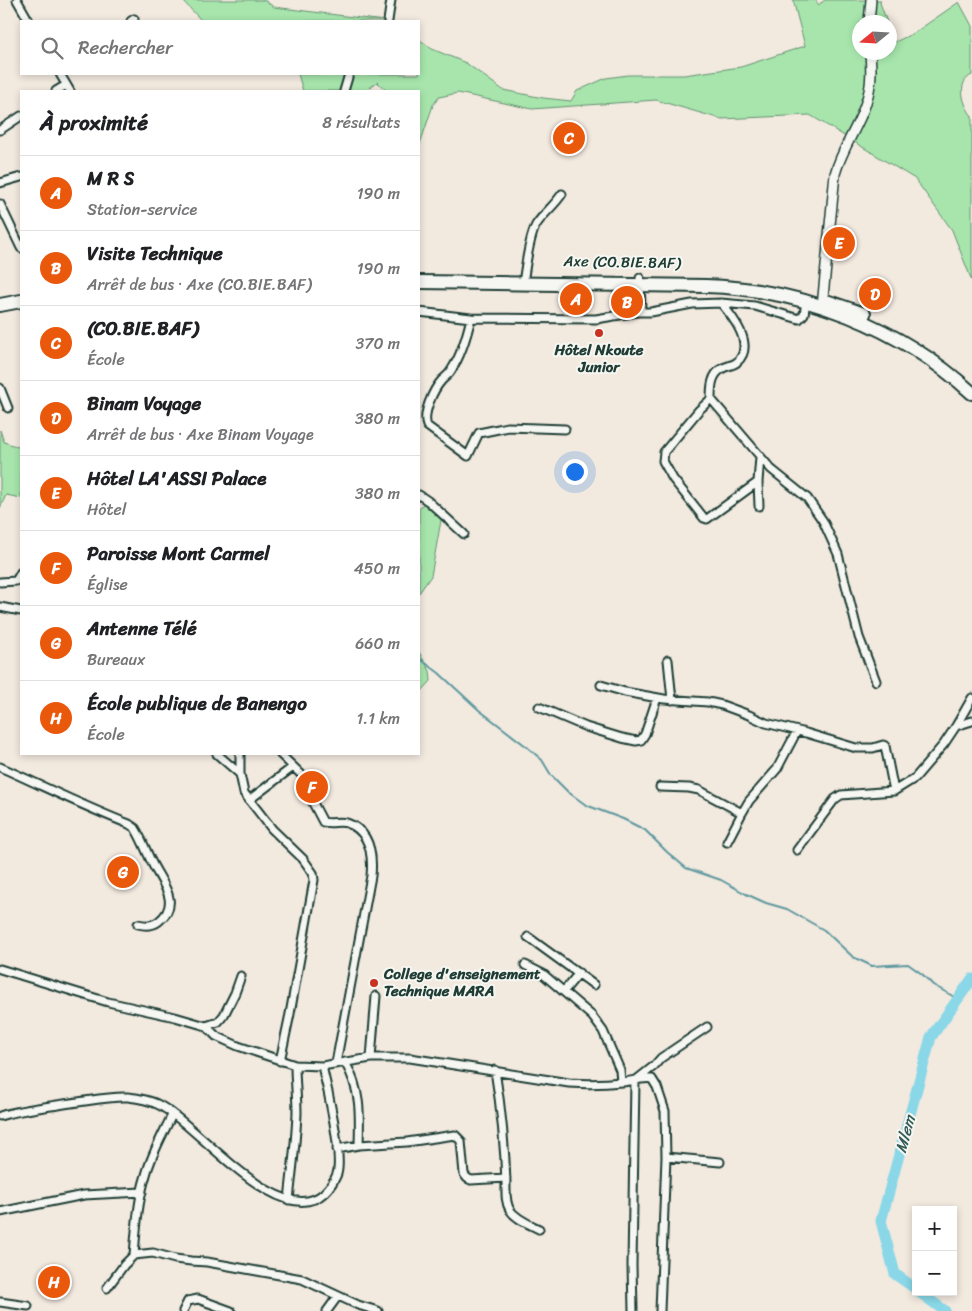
<!DOCTYPE html>
<html lang="fr">
<head>
<meta charset="utf-8">
<style>
  :root { --surface:#fff; --page:#f2f2f2; --text:#202124; --muted:#757577; --line:#e0e0e0; --accent:#ea580c }
  body { margin:0; font-family:Sriracha,sans-serif; background:var(--page); color:var(--text) }
  .controls { position:absolute; right:15px; bottom:15px; display:grid; overflow:hidden; border-radius:0px; box-shadow:0 2px 8px #0003 }
  .controls button { width:45px; height:45px; display:grid; place-items:center; padding:0; border:0; border-bottom:1px solid var(--line); background:var(--surface); color:var(--text); font:25px sans-serif }
  .compass { position:absolute; left:852px; top:15px; width:45px; height:45px; border-radius:50%; background:var(--surface); box-shadow:0 2px 8px #0003; rotate:252deg }
  .you { position:absolute; left:574px; top:471px; width:18px; height:18px; margin:-12px; border:4px solid #fff; border-radius:50%; background:#1a73e8; box-shadow:0 0 0 8px #1a73e833 }
  .badge { display:grid; place-items:center; width:32px; height:32px; border-radius:50%; background:var(--accent); color:#fff; font-size:16px; font-weight:700 }
  .pin { position:absolute; translate:-50% -50%; border:2px solid #fff; box-shadow:0 1px 5px #0006 }
  .list { margin:0; padding:0; list-style:none }
  h2 { display:flex; justify-content:space-between; align-items:center; height:65px; margin:0; padding:0 20px; font-size:21px }
  h2 small { font-size:16px; font-weight:400; color:var(--muted) }
  .list li { display:grid; grid-template-columns:32px 1fr auto; gap:15px; align-items:center; box-sizing:border-box; height:75px; padding:0 20px; border-top:1px solid var(--line) }
  .list b { display:block; font-size:19px; white-space:nowrap }
  .list p { margin:0; font-size:16px; white-space:nowrap; color:var(--muted) }
  .list em { font-size:16px; font-style:normal; color:var(--muted) }
  .icon { flex:none; width:28px; height:28px; fill:none; stroke:currentColor; stroke-width:2; stroke-linecap:round; stroke-linejoin:round }
  .map { position:relative; flex:none; width:972px; height:1311px; overflow:hidden }
  .search { position:absolute; background:var(--surface); box-shadow:0 2px 8px #0003; left:20px; top:20px; width:400px; height:55px; display:flex; align-items:center; gap:12px; box-sizing:border-box; padding:0 18px; border-radius:0px; color:var(--muted); font-size:19px }
  .panel { position:absolute; background:var(--surface); box-shadow:0 2px 8px #0003; left:20px; top:90px; width:400px; height:665px; border-radius:0px }
  .map>svg:first-child { display:block }
  .green { fill:#a7e5ac; stroke:#639170 }
  .lines { fill:none; stroke-linecap:round; stroke-linejoin:round }
  .stream { stroke:#5f999f; stroke-width:2 }
  .river { stroke:#89d7e7; stroke-width:11 }
  .street-casing { stroke:#1f3d34; stroke-width:11 }
  .secondary-casing { stroke:#1f3d34; stroke-width:12 }
  .highway-casing { stroke:#1f3d34; stroke-width:16 }
  .street { stroke:#f6f6f2; stroke-width:7 }
  .secondary { stroke:#f6f6f2; stroke-width:9 }
  .highway { stroke:#f6f6f2; stroke-width:12 }
  .poi-dot { fill:#c8321e; stroke:#f6f6f2; stroke-width:2 }
  .labels { text-anchor:middle; dominant-baseline:central; stroke-width:4; stroke-linejoin:round; paint-order:stroke }
  .street-label { font-size:15px; fill:#1f3d34; stroke:#f6f6f2 }
  .poi-label { font-size:15px; font-weight:bold; fill:#1f3d34; stroke:#f6f6f2 }
  .water-label { font-size:16px; font-style:italic; fill:#345c58; stroke:#f6f6f2 }
</style>
</head>
<body>
<div class="map">
<svg width="972" height="1311" viewBox="0 0 972 1311">
  <rect width="100%" height="100%" fill="#f2e9df"/>
  <filter id="ink" filterUnits="userSpaceOnUse"><feTurbulence type="fractalNoise" baseFrequency=".02" numOctaves="2"/><feDisplacementMap in="SourceGraphic" scale="10" xChannelSelector="R" yChannelSelector="G"/><feConvolveMatrix kernelMatrix="1 2 1 2 8 2 1 2 1" color-interpolation-filters="sRGB"/></filter>
  <g filter="url(#ink)">
    <path class="green" d="M182 0H264L274 7 384 21H202Z
      M793 0H816L818 5 825 0H881L880 3 887 22H860V52H890V29L895 42 914 33 959 2 972 26V75C956 82 963 105 972 116V281L952 230 915 179 810 115 721 119 656 100 532 109 458 93 439 97 433 105 419 147V91H387L377 82 366 91H303L298 74H419V39L432 49 466 63 503 90 543 98 571 101 577 91 606 78 628 75H684L741 67 805 46Z
      M0 430 4 442 21 448V498L6 495 0 508Z
      M426 500 442 515 431 576 419 593V509Z
      M419 652 430 671 431 681 420 693Z"/>
    <g class="lines">
      <path class="stream" d="M419 658 439 673 479 710 526 746 542 760 551 775 568 792 586 805 623 819 645 830 667 852 686 868 721 880 746 894 766 903 787 909 824 930 853 957 872 966 908 964 922 974 933 985 958 999"/>
      <path class="river" d="M916 1289 895 1274 881 1221 931 1037 972 979
        M919 1292 945 1311"/>
      <defs>
        <path id="street" d="M17 0 29 21
          M131 21 134 19
          M388 21 391 0
          M60 74 70 91
          M56 91 66 85
          M344 91 349 74
          M0 130 21 116
          M0 183 21 177
          M0 204 21 248
          M640 278 641 312
          M523 284C525 269 529 238 536 225 543 214 554 206 562 194
          M721 303C732 316 756 345 737 362 734 365 727 366 723 368 711 374 711 388 711 399L771 469 807 498 823 521 838 554 859 637 876 681
          M419 312 471 318 596 319 638 312H651L692 304 721 303 755 306 799 319 804 314 806 302
          M471 318C467 335 462 354 452 369 450 374 446 376 442 380 433 390 422 414 427 426L468 456 479 433 508 427 565 429
          M0 388 8 408
          M711 399 699 410 664 452 663 461 673 479 704 518 707 519 758 482
          M419 495 428 501 464 534
          M759 506 758 482 760 457
          M0 582 16 581 21 572
          M0 607 21 611
          M668 660 672 700
          M601 685 625 692 664 699 708 702 722 705 749 715 766 723 806 733 856 748H873L883 745 885 746 894 791
          M539 707 586 727 622 738 636 741 641 740 645 734 657 698
          M956 726 972 698
          M217 754 240 774
          M240 754V774L244 793 272 829 303 859 313 873 314 880 290 1014 280 1061
          M280 754 306 779 314 791 313 803 323 822C331 824 339 821 347 823 370 831 373 855 371 876L336 1063
          M0 767C43 786 85 807 129 824L135 828C142 839 146 851 152 863 161 882 182 903 159 921 153 926 146 926 138 924
          M660 787 689 788 699 790 742 813
          M249 800 293 767
          M727 842 742 813 749 801 777 769 797 731
          M797 850 835 799 841 795 894 791 915 778 944 744 956 726 972 721
          M528 937 594 985
          M525 965 543 974 592 1016 603 1031 620 1070 621 1082
          M0 969 108 1002 175 1017 206 1026 218 1022 224 1015 235 993 241 976
          M564 991 579 973
          M206 1026 216 1036 238 1046 295 1065 322 1066 371 1058H410L569 1083C586 1084 604 1084 621 1082 631 1082 642 1077 652 1079L657 1087 665 1111 666 1157 660 1311
          M371 1058 376 996
          M345 1062C361 1090 360 1114 359 1145
          M495 1070C501 1108 505 1145 506 1183 506 1192 505 1202 510 1210 516 1219 529 1224 539 1229
          M0 1116C23 1109 47 1107 71 1103 89 1101 109 1096 128 1097 137 1098 149 1100 157 1104 195 1121 280 1233 324 1193 330 1187 334 1182 337 1174 343 1156 327 1086 322 1066
          M337 1149 359 1145 407 1142 455 1135 461 1141 464 1174 467 1178 471 1180 506 1178
          M666 1157 720 1162
          M289 1200C292 1171 296 1142 297 1113 297 1097 295 1081 295 1065
          M0 1212 84 1195 142 1192
          M134 1255C136 1229 138 1200 146 1175 152 1153 163 1134 172 1115
          M107 1288 124 1265 134 1255 153 1253 175 1259 191 1261 207 1262 302 1279 358 1305 378 1311
          M0 1302 28 1306
          M183 1311 188 1301 198 1299 231 1311
          M327 1311 338 1296
          M633 1311 632 1265 635 1081 654 1066 661 1058 707 1027"/>
        <path id="secondary" d="M869 22 871 0
          M822 307 835 174C843 145 863 121 869 91 872 78 871 66 870 52"/>
        <path id="highway" d="M419 282 706 286C803 289 900 327 972 393
          M826 301 864 314
          M0 305 21 301"/>
      </defs>
      <use href="#street" class="street-casing"/>
      <use href="#secondary" class="secondary-casing"/>
      <use href="#highway" class="highway-casing"/>
      <use href="#street" class="street"/>
      <use href="#secondary" class="secondary"/>
      <use href="#highway" class="highway"/>
    </g>
  </g>
  <g class="poi-dot">
    <circle cx="599" cy="333" r="5"/>
    <circle cx="374" cy="983" r="5"/>
  </g>
  <g class="labels">
    <g class="street-label">
      <text transform="translate(622 262) rotate(1)">Axe (CO.BIE.BAF)</text>
    </g>
    <g class="poi-label">
      <text x="599" y="350">Hôtel Nkoute<tspan x="599" dy="17">Junior</tspan></text>
      <text x="384" y="974" text-anchor="start">College d'enseignement<tspan x="384" dy="17">Technique MARA</tspan></text>
    </g>
    <g class="water-label">
      <text transform="translate(905 1134) rotate(-75)">Mlem</text>
    </g>
  </g>
</svg>
<div class="controls">
<button>+</button>
<button>−</button>
</div>
<svg class="compass" viewBox="-18 -18 36 36"><path d="M0-13l5 13h-10z" fill="#e53935"/><path d="M0 13l5-13h-10z" fill="#757577"/></svg>
<div class="you"></div>
<div class="pin badge" style="left:576px;top:299px">A</div>
<div class="pin badge" style="left:627px;top:302px">B</div>
<div class="pin badge" style="left:569px;top:138px">C</div>
<div class="pin badge" style="left:875px;top:294px">D</div>
<div class="pin badge" style="left:839px;top:243px">E</div>
<div class="pin badge" style="left:312px;top:787px">F</div>
<div class="pin badge" style="left:123px;top:872px">G</div>
<div class="pin badge" style="left:54px;top:1282px">H</div>
<div class="search"><svg class="icon" aria-label="search" viewBox="0 0 24 24"><circle cx="10" cy="10" r="6"/><path d="M15 15l6 6"/></svg>Rechercher</div>
<section class="panel">
<h2>À proximité<small>8 résultats</small></h2>
<ul class="list">
<li><span class="badge">A</span><div><b>M R S</b><p>Station-service</p></div><em>190 m</em></li>
<li><span class="badge">B</span><div><b>Visite Technique</b><p>Arrêt de bus · Axe (CO.BIE.BAF)</p></div><em>190 m</em></li>
<li><span class="badge">C</span><div><b>(CO.BIE.BAF)</b><p>École</p></div><em>370 m</em></li>
<li><span class="badge">D</span><div><b>Binam Voyage</b><p>Arrêt de bus · Axe Binam Voyage</p></div><em>380 m</em></li>
<li><span class="badge">E</span><div><b>Hôtel LA'ASSI Palace</b><p>Hôtel</p></div><em>380 m</em></li>
<li><span class="badge">F</span><div><b>Paroisse Mont Carmel</b><p>Église</p></div><em>450 m</em></li>
<li><span class="badge">G</span><div><b>Antenne Télé</b><p>Bureaux</p></div><em>660 m</em></li>
<li><span class="badge">H</span><div><b>École publique de Banengo</b><p>École</p></div><em>1.1 km</em></li>
</ul>
</section>
</div>
</body>
</html>
